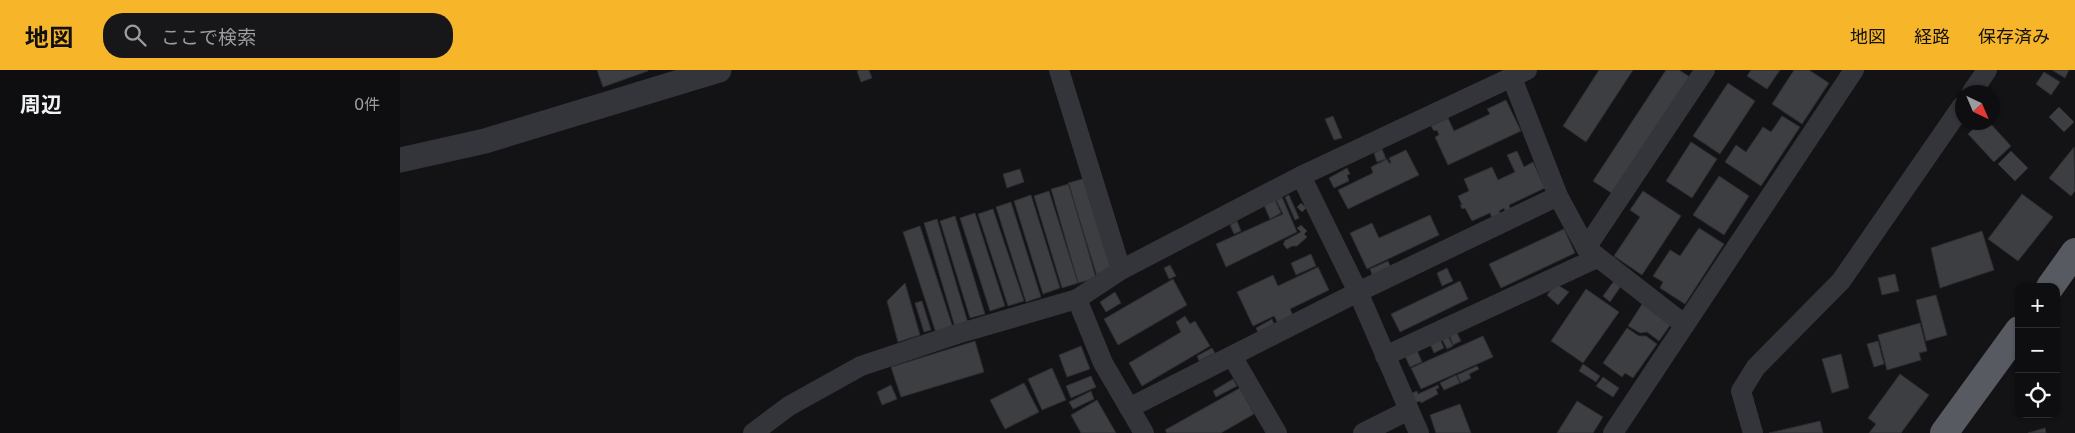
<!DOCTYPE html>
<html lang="ja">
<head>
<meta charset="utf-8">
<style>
  :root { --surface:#0e0e10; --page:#171719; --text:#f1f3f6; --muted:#9b9c9f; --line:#2e2e30; --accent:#f7b529 }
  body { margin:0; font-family:"Public Sans","Noto Sans JP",sans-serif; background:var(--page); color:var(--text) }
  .controls { position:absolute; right:15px; bottom:15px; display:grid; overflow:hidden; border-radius:10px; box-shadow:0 1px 4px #0004 }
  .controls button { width:45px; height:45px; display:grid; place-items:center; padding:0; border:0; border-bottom:1px solid var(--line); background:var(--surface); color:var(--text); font:25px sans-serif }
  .compass { position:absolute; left:1555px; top:15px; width:45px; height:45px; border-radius:50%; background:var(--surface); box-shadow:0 1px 4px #0004; rotate:136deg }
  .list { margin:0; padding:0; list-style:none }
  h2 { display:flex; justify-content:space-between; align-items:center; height:65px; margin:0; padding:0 20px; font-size:21px }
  h2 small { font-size:16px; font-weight:400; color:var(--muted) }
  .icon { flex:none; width:28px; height:28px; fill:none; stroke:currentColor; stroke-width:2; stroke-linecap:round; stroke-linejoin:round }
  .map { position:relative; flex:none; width:1675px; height:363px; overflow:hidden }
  header { display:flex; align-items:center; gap:30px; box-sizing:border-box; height:70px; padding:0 25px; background:var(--accent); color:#111 }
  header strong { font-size:24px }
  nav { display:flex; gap:28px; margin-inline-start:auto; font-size:18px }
  .search { width:350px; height:45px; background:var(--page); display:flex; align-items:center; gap:12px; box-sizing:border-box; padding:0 18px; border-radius:20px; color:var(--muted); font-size:19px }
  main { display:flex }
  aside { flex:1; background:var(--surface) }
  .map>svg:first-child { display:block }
  .building { fill:#3d3e42; stroke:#2d2d31 }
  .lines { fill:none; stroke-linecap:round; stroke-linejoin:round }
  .minor { stroke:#34353a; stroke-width:20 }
  .tertiary { stroke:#34353a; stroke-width:25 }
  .trunk { stroke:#585a62; stroke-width:28 }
</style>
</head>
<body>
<header>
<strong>地図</strong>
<div class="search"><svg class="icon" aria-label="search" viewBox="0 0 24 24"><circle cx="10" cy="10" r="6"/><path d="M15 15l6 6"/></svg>ここで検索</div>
<nav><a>地図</a><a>経路</a><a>保存済み</a></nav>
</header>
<main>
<aside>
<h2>周辺<small>0件</small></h2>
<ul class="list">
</ul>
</aside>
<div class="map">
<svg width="1675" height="363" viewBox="0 0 1675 363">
  <rect width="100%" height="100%" fill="#131315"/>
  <path class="building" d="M197 0H248V1L203 17Z
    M460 0H469L472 8 461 12 457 1Z
    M1199 0H1233L1186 72 1163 56Z
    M1266 0H1279L1290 7 1213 124 1193 111Z
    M1351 0H1380L1367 19 1347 6Z
    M1394 0H1409L1429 13 1402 54 1372 34Z
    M1652 0H1669L1665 8Z
    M1644 2 1660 12 1651 25 1636 14Z
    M1328 13 1355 31 1320 84 1293 66Z
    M1106 30 1121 61 1048 95 1035 67 1039 65 1037 60 1034 61 1031 56 1048 48 1054 61 1090 44 1087 39Z
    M1659 37 1674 52 1664 62 1649 47Z
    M933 46 942 68 934 70 925 49Z
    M1382 46 1400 57 1361 116 1325 92 1336 75 1346 82 1363 57 1371 62Z
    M1580 52H1589L1611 76 1594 92 1568 64Z
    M1291 72 1317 89 1292 128 1266 111Z
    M1674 77 1675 121 1671 126 1649 108Z
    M982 79 986 89 977 92 974 83Z
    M1006 80 1019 105 948 139 938 120 973 103 971 97 987 89 989 93H991L989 88Z
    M1117 81 1124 97 1133 92 1145 118 1109 135 1111 141 1106 143 1104 138 1099 141 1102 146 1093 150 1090 143 1072 151 1065 138 1062 139 1060 135H1062L1058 126 1069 121 1064 109 1092 97 1098 110 1115 102 1107 85Z
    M1611 81 1628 98 1615 111 1598 94Z
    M947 98 950 104 947 105 949 111 934 118 929 108Z
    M620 99 624 112 607 118 603 104Z
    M1319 106 1349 126 1324 165 1293 145Z
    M686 108 715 200 697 206 668 113Z
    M669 114 696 208 678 213 651 119Z
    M649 121 678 213 662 218 634 126Z
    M1243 121 1281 146 1242 205 1214 186 1240 147 1230 140Z
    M1622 124 1653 147 1618 191 1588 169Z
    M631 125 660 218 643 224 614 131Z
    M889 125 899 148 895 150 885 127Z
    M882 127 897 162 826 197 816 174 883 144 876 130Z
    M875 130 881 143 870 149 864 135Z
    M611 132 641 227 626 232 596 137Z
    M901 133 906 138 902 142 897 137Z
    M593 139 624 231 608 236 578 144Z
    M575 143 605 236 590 241 560 148Z
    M1030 145 1039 165 967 199 950 163 972 153 979 168Z
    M555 146 585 244 570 248 540 151Z
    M537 149 568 253 555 257 524 153Z
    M837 151 841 161 834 164 830 155Z
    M901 155 907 161 904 164 907 167 897 176H892L887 179 883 174 885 172 884 171 901 162 897 158Z
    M520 156 553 258 536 263 503 162Z
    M1299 158 1324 174 1285 234 1260 218 1263 212 1253 206 1270 180 1280 186Z
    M1164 159 1175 183 1101 218 1089 194Z
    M1582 161 1594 200 1540 218 1531 178Z
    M911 184 916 196 896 205 891 193Z
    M988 191 991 198 973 207 970 199Z
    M770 195 776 206 769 209 764 198Z
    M918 197 929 220 890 239 894 248 879 255 874 246 853 256 837 222 873 205 878 216Z
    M1047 198 1053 211 1042 216 1037 203Z
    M1495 204 1499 221 1482 225 1478 208Z
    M773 209 787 235 718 275 704 249Z
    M1060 211 1068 229 1000 262 991 244Z
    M1214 211 1221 216 1210 232 1203 226Z
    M505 213 520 265 498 272 487 231Z
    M1156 214 1169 222 1158 235 1147 225Z
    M1186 219 1219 242 1183 293 1151 271Z
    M715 222 721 233 706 242 700 232Z
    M1536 225 1547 265 1526 271 1516 230Z
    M522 231 531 260 524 262 515 233Z
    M1244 231 1271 254 1259 271 1247 262 1240 263 1228 256Z
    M785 246 790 254 795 251 810 276 742 316 729 293 781 262 776 252Z
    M872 249 874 254 858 262 856 258Z
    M1520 253 1527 281 1519 283 1521 290 1487 300 1478 265Z
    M1227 258 1239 266H1246L1257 274 1233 308 1225 303 1222 307 1203 293Z
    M1056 261 1061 271 1053 275 1049 264Z
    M1047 264 1053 276 1047 279 1041 267Z
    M1083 266 1093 287 1021 319 1011 298Z
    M1040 269 1044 278 1034 283 1030 274Z
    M575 271 584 302 501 327 491 297Z
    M1478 271 1484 294 1474 297 1467 274Z
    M681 276 690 299 667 307 659 285Z
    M812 278 815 283 799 291 797 286Z
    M1016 278 1022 292 1010 297 1004 284Z
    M1441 284 1449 318 1432 323 1422 289Z
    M1183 294 1200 306 1196 312 1179 301Z
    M1077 296 1079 299 1069 304 1071 308 1061 313 1057 305Z
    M652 298 666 330 642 340 628 309Z
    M1500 304 1529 325 1501 363H1469L1476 354 1468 348Z
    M1056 305 1060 313 1044 320 1040 313Z
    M691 306 696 317 671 328 666 316Z
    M1203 307 1219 318 1213 327 1196 316Z
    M833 309 837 316 816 327 813 321Z
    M624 313 639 342 605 359 590 330Z
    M491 315 497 329 482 335 477 322Z
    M1038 315 1039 318 1036 319 1038 324 1021 333 1020 331 1014 333 1010 324 1017 321 1018 324Z
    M840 318 854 344 821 363H767L765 360Z
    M691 321 694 329 673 339 669 332Z
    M697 330 716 363H681L671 345Z
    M1177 331 1203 347 1193 363H1157Z
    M1060 334 1071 363H1036L1030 345Z
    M1420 351 1423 363H1369Z
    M1645 358 1646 363H1628Z"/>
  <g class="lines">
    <path class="minor" d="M659 0 721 200
      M1112 8 1158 126 1186 178 1285 255
      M1572 22 1587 0
      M901 106 958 222 1019 363
      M1186 178 1305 0
      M677 229 703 293 744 363
      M832 286 877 363
      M985 286 1197 188
      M729 338 958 222 1158 126
      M353 363 389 336 461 296 557 264 677 229 721 200 901 106 1127 0
      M963 363 1009 340
      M1213 363 1454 0
      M1353 363 1341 321 1356 297 1441 211 1562 36"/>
    <path class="tertiary" d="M0 90 85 71 319 0"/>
    <path class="trunk" d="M1650 217 1675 182
      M1544 363 1619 260"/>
  </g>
</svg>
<div class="controls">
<button>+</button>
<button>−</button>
<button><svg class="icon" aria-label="locate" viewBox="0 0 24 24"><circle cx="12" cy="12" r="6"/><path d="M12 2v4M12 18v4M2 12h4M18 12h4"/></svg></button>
</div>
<svg class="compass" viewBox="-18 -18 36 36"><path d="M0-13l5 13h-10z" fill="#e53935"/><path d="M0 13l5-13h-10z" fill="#9b9c9f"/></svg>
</div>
</main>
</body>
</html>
